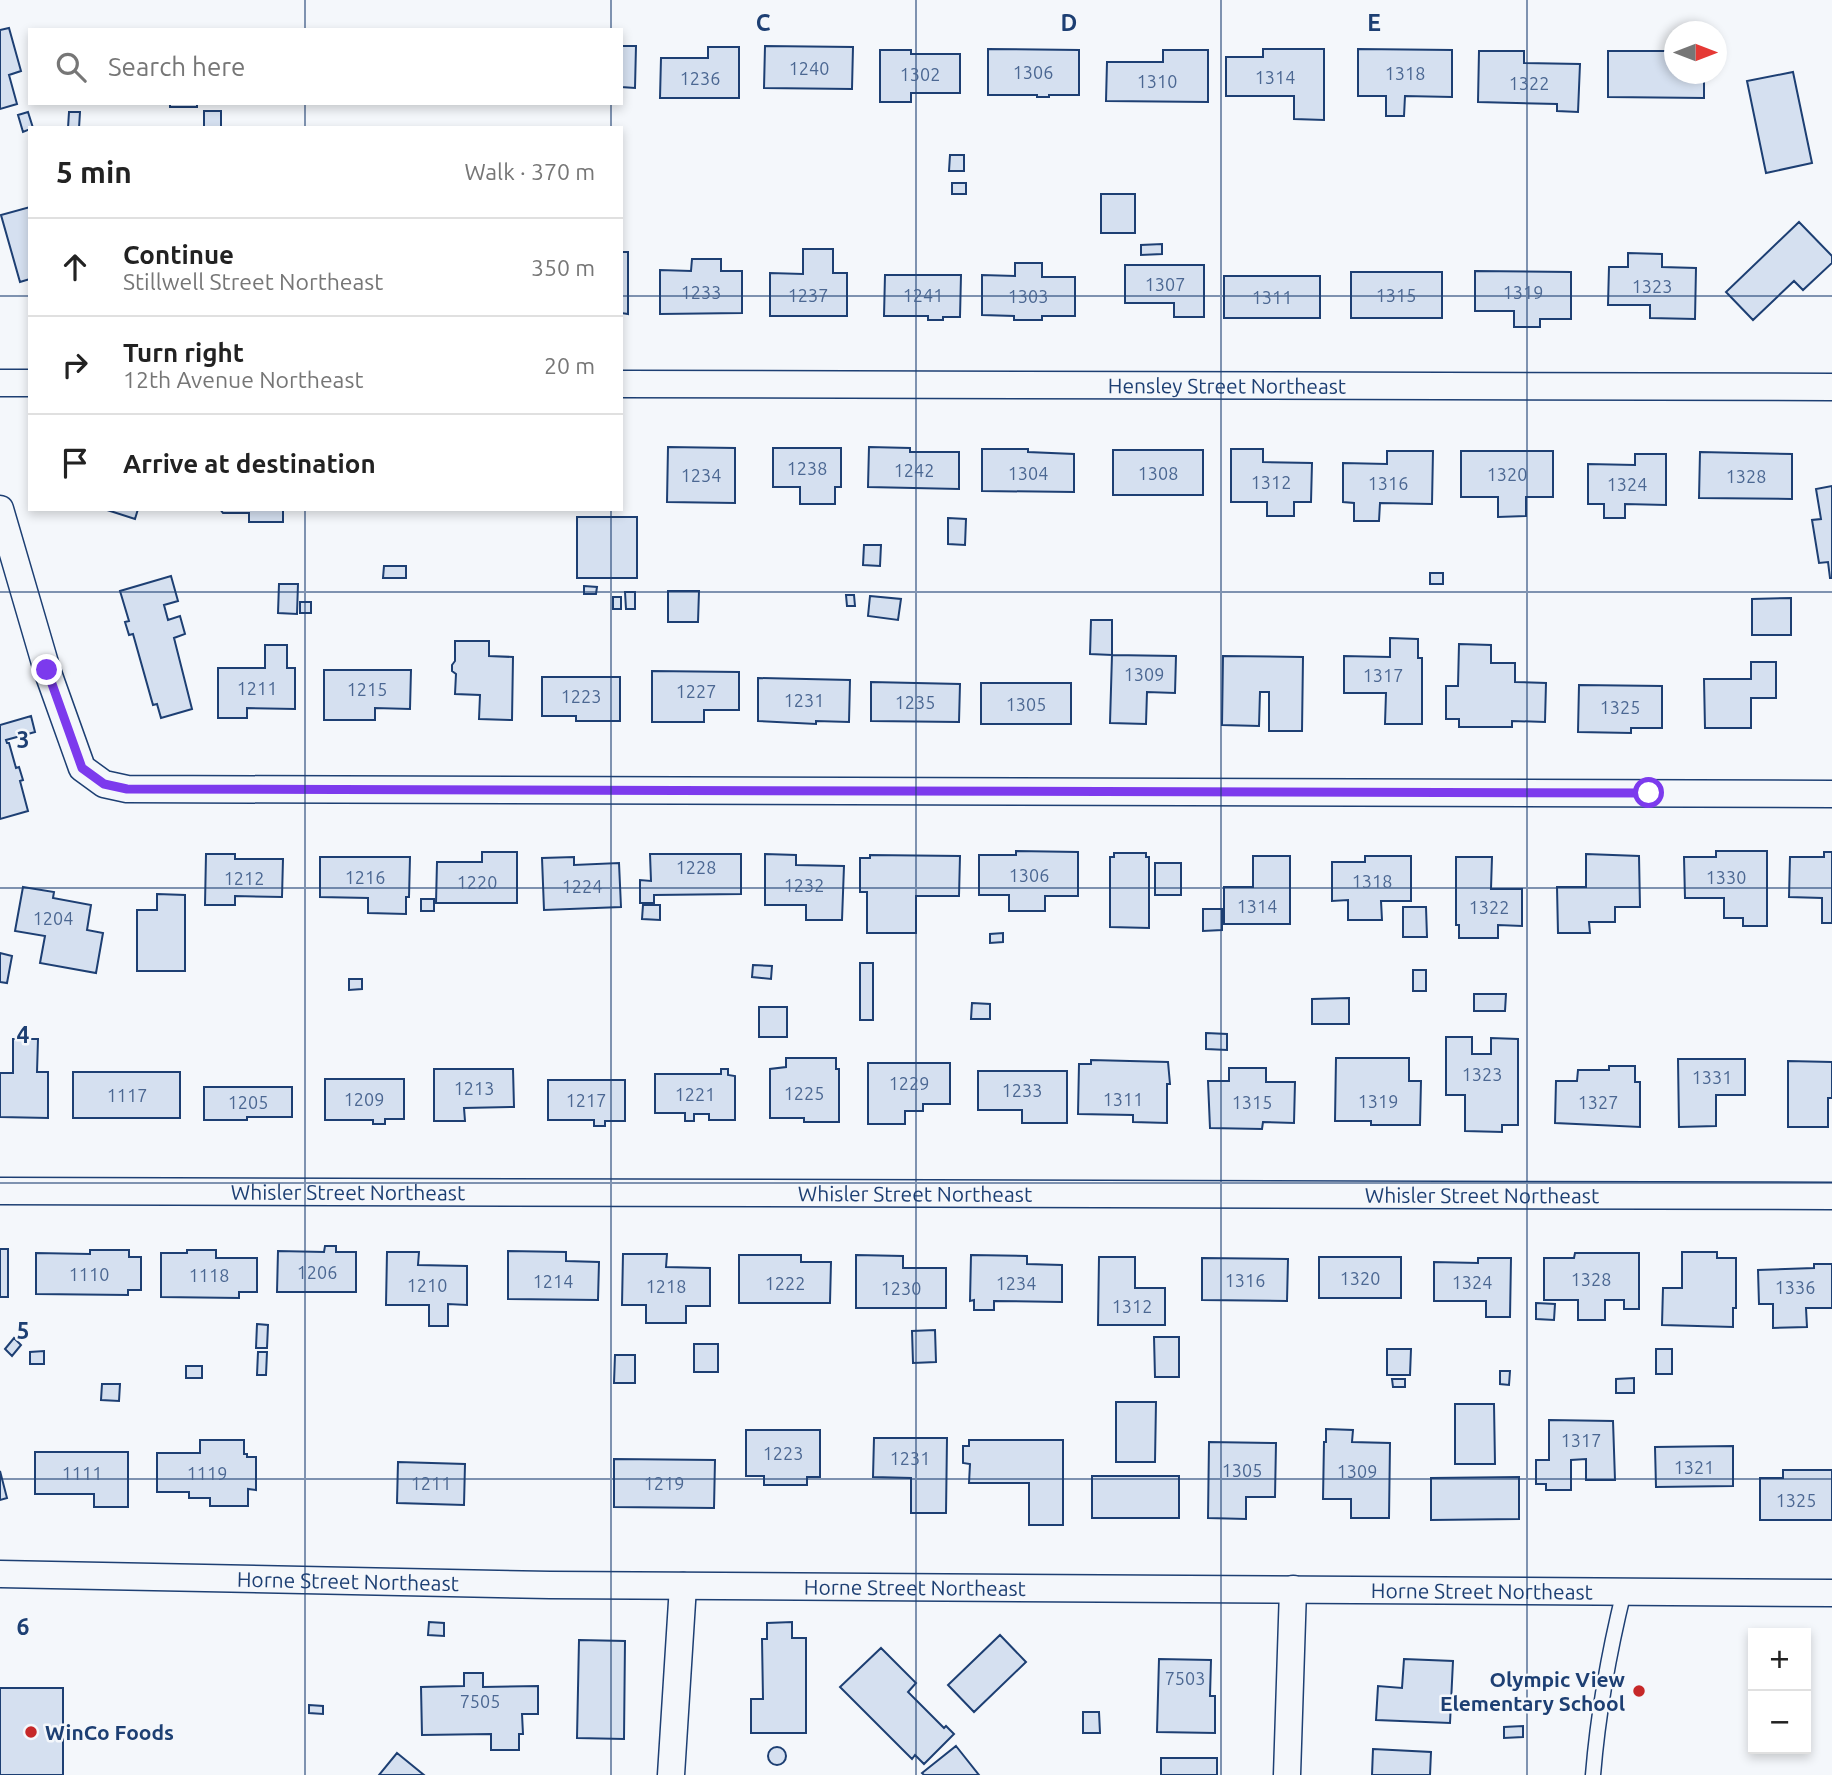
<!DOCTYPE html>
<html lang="en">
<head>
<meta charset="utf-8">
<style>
  :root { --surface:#fff; --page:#f2f2f2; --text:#222; --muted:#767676; --line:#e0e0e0 }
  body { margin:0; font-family:Ubuntu,sans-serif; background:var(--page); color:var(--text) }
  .controls { position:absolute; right:21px; bottom:21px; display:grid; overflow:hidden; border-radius:0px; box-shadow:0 4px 10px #0003 }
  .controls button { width:63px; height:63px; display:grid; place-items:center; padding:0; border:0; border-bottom:2px solid var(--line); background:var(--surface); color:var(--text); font:35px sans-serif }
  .compass { position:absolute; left:1664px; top:21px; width:63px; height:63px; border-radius:50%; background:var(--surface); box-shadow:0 4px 10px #0003; rotate:90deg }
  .stop { position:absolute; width:21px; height:21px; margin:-16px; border:5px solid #7c3aed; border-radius:50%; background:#fff }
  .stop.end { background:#7c3aed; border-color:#fff; box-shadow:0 2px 7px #0008 }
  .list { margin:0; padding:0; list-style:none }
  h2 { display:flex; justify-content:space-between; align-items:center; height:91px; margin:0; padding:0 28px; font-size:30px }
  h2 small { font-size:23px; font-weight:400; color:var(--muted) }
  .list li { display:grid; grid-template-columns:46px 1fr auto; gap:21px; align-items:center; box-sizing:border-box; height:98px; padding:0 28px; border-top:2px solid var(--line) }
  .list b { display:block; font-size:26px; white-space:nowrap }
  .list p { margin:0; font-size:23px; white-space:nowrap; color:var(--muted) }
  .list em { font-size:23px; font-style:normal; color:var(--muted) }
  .icon { flex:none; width:38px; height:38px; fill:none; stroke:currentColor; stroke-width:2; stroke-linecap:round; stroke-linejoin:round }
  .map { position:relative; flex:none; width:1832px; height:1775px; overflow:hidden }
  .search { position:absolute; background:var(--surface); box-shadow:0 4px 10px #0003; left:28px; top:28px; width:595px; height:77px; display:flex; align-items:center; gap:18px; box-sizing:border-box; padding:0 24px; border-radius:0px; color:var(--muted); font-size:26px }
  .panel { position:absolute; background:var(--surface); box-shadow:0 4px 10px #0003; left:28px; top:126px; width:595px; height:385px; border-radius:0px }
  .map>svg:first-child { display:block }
  .building { fill:#d5e0f0; stroke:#1d3f73; stroke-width:2 }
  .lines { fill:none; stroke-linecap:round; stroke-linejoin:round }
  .lane-casing { stroke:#1d3f73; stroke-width:17 }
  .street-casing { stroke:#1d3f73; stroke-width:29 }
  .lane { stroke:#f4f7fb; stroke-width:14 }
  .street { stroke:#f4f7fb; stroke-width:26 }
  .route { stroke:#7c3aed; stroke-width:9 }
  .grid { fill:none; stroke:#1d3f73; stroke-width:2; stroke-opacity:0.55 }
  .poi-dot { fill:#c62828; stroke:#f4f7fb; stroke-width:2.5 }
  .labels { text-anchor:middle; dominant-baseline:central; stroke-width:5; stroke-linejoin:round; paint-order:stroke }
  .number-label { font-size:18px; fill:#4b6792 }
  .street-label { font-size:21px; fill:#1d3f73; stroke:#f4f7fb }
  .poi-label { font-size:21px; font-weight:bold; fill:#1d3f73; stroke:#f4f7fb; text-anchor:end }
  .grid-label { font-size:23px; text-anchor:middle; font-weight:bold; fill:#1d3f73; stroke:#f4f7fb; stroke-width:5; stroke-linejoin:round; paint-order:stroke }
</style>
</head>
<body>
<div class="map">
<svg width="1832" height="1775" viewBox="0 0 1832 1775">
  <rect width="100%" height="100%" fill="#f4f7fb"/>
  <path class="building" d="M9 28 21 71 9 75 17 104 0 109V30Z
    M621 46H636L635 88 621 87Z
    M765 46 853 47 852 89 764 88Z
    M708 47H739V98H660L661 58H708Z
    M988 49 1079 50V95H1049V97H1037V95H988Z
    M1263 49H1324V120L1294 119V96H1226V57H1263Z
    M1358 49 1452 50V97L1405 96 1404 116H1386V96H1358Z
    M880 50H911V54H960V93H911V102H880Z
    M1163 50H1208V102L1106 101 1107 62H1163Z
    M1479 51H1524V63L1580 64 1578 112 1557 111V104L1478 102Z
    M1608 51H1667V59L1674 60V74H1704V98L1608 97Z
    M1793 72 1812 163 1766 173 1747 81Z
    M170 103H197V107H170Z
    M204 111H221V128H204Z
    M28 112 33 128 23 132 18 115Z
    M69 112H80L79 128H68Z
    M950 155H964V171H949Z
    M952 183H966V194H952Z
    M1101 194H1135V233H1101Z
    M30 207V279L20 282 1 215Z
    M1799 222 1832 256V263L1803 290 1794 281 1753 320 1726 292Z
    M1162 244V254L1141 255V245Z
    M803 249H833V273H847V316H770V273L803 274Z
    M621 252H628V314L621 313Z
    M1628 253 1662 254V267L1696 268 1695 319 1650 318V305H1608L1609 267H1628Z
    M692 259H721V271H742V313L660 314V270L691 271Z
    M1015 263H1042V277H1075V316H1042V320H1014V316L982 315V275L1015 276Z
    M1125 265H1204V317H1174V303H1125Z
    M1475 271 1571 272V319H1540V327H1514V311H1475Z
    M1351 272H1442V318H1351Z
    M885 275H961L960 317H943V320H928V316H884Z
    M1224 276H1320V318H1224Z
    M668 447 735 448V503L667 502Z
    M869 447 910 448V452H959V489L868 487Z
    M773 448H841V487H835V504H800V487H773Z
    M982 449H1028V452L1074 454V492L982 491Z
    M1231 449H1263V462L1312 463 1311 502H1294V516H1267V502H1231Z
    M1113 450H1203V495H1113Z
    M1387 451H1433L1432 504 1380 503 1379 521H1354V503L1343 502V463L1387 464Z
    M1461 451H1553V497H1526V516L1498 517V497H1461Z
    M1700 452 1792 454V499L1699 498Z
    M1635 454H1666V505L1625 504V518H1604V504H1588V464L1635 465Z
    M1832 486V578H1830L1828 562 1819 563 1812 520 1821 519 1816 489Z
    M104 509H138L135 519Z
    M220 509H283V522H249V513H223Z
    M577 517H637V578H577Z
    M948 518 966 519 965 545 948 544Z
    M864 545H881L880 566 863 565Z
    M384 566H406V578H383Z
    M1430 573H1443V584H1430Z
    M171 576 178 601 164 605 168 620 180 616 185 634 174 638 192 709 161 718 157 704 153 705 133 634 129 635 125 622 129 621 120 591Z
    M279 584H298L297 614 278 613Z
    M584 586 597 587 596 594H584Z
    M668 591H699L698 622H668Z
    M625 592H635V609H626Z
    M846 595H854L855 606H847Z
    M870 596 901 599 898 620 868 616Z
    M613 597H621V609H613Z
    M1791 598V635H1752V599Z
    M300 602H311V613H300Z
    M1091 620H1112V655L1090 654Z
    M1390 638 1418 639V658H1422V724H1385L1386 693H1344V656L1390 657Z
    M455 641H489V656L513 657 512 720 479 719 480 695 455 694 456 674 452 671V665L455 661Z
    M1459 644 1491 645V663H1515V682L1546 683 1545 722 1512 721V727H1459V719H1446V686H1458Z
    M265 645H287V668H295V709L247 708V718H218V668H265Z
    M1112 655 1176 656 1175 693 1147 692 1146 724 1110 723Z
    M1223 656 1303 657 1302 731H1269V692H1260L1259 726 1222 725Z
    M1751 662H1776V698H1751V728H1705L1704 679H1751Z
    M324 670H411L410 709 375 708V720H324Z
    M652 671 739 672V710H704V722H652Z
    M542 677H620V721H576V716H542Z
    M758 678 850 680 849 722 816 721V724L758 721Z
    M871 682 960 684 959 722 871 721Z
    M981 683H1071V724H981Z
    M1579 685 1662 686V728H1631V733L1578 732Z
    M31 716 35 732 6 740 7 743H9L16 768 19 767 23 780 20 781 28 811 0 819V725Z
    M1016 851 1078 852V896H1045V911H1009V895H979V855H1016Z
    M1716 851H1767V926H1743V918H1724V898H1685L1684 857H1716Z
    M482 852H517V903H436L437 862H482Z
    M1824 852H1832V923H1822V898L1789 897 1790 857H1824Z
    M1114 853H1146V857H1149V928L1110 927V857H1114Z
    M206 854H235V859H283L282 897 235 896V905H205Z
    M650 854H741V894L654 895V903H640V880L651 881Z
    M765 854 796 855V865L844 866 842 920H806V905H765Z
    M1586 854 1639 856 1640 907H1615V922H1589L1590 933H1558L1557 887H1586Z
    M870 855 960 856 959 896H916V933H867V892H860V858H870Z
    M1253 856H1290V924H1224V887H1253Z
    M1365 856H1411V901H1381L1382 920H1348V900L1332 901V862H1365Z
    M320 857H410L409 897H406V914L368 913V898L320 897Z
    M574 857V865L619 863 621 907 544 910 542 858Z
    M1456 857H1492L1491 889H1522V926L1498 925V938H1459V925H1456Z
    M1155 863H1181V895H1155Z
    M23 887 54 892 53 898 91 905 87 930 103 933 96 973 40 963 45 936 15 931Z
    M157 894 185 895V971H137V910H157Z
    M421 899H434V911H421Z
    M643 905H660V920L642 919Z
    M1403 907H1426L1427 937H1403Z
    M1203 909H1222V930L1203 931Z
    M1003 933V942L990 943V934Z
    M0 953 12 956 7 983 0 982Z
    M860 963H873V1020H860Z
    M753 965 772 966 771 979 752 977Z
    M1413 970H1426V991H1413Z
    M349 979H362V989L349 990Z
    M1474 994H1506L1505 1011H1474Z
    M1349 998V1024H1312V999Z
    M972 1003 990 1004V1019H971Z
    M759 1007H787V1037H759Z
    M1206 1033 1227 1034V1050L1206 1049Z
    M1446 1037H1472V1054H1491V1038L1518 1039V1125H1502V1132L1465 1131V1095H1446Z
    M13 1039H38L37 1072H48V1118L0 1117V1073H13Z
    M786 1058H836V1069H839V1122H804V1118H770V1069L786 1067Z
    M1336 1058H1409V1081H1421L1420 1125H1371V1121H1335Z
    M1678 1059H1745V1095H1716V1126L1679 1127Z
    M1091 1060 1168 1062 1170 1084H1167V1123L1133 1122V1115L1078 1114 1079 1064H1091Z
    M1788 1061 1832 1062V1098H1828V1127H1788Z
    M868 1063H950V1104H923V1111H905V1124H868Z
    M1609 1066H1635V1082H1640V1127L1555 1123 1556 1081H1577L1578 1070H1609Z
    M1229 1068H1266V1082H1295L1294 1123 1263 1122 1262 1129 1210 1128 1208 1081H1229Z
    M434 1069H513L514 1107 464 1108 465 1121H434Z
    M721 1069H728V1075L735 1076V1120H709V1114H694V1121H685V1113H655V1074H721Z
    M978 1071H1067V1123H1022V1110H978Z
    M73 1072H180V1118H73Z
    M325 1079H404V1119H385V1124H373V1120H325Z
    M548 1080H625V1121H605V1126H594V1120H548Z
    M204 1087H292V1117H247V1120H204Z
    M325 1246H336V1252H356V1292H277L278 1251 324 1252Z
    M0 1249H8V1297H0Z
    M90 1250H129V1257H141V1290H128V1295L36 1294V1253L90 1254Z
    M187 1250H216V1258H257V1292H239V1298L161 1297V1253H187Z
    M508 1251 566 1252V1261L599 1262 598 1300 508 1299Z
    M387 1252H419L418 1265 467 1266V1305L448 1304V1326H429V1305H386Z
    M1682 1252H1717V1258H1736V1308H1733V1327L1662 1325 1663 1288H1682Z
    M1575 1253H1639V1309H1624V1300H1605V1320H1578V1300H1544V1258H1574Z
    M623 1254H667L666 1267 710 1268V1306H686V1323H646V1305H622Z
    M739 1255H801V1262H831L830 1303H739Z
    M856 1255 903 1256V1268H946V1308H856Z
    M971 1255 1027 1256V1264L1062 1265V1302L994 1301V1310H974V1300L970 1301Z
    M1099 1257H1135V1288H1165V1325H1098Z
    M1319 1257H1401V1298H1319Z
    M1202 1258 1288 1259 1287 1301 1202 1300Z
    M1478 1258H1511L1510 1317H1486V1301H1434V1262L1478 1263Z
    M1814 1264H1832V1308H1806L1807 1327 1773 1328V1304H1759L1758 1270 1814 1268Z
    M1536 1303 1555 1304 1554 1320 1536 1319Z
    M257 1324 268 1325 267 1348H256Z
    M935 1330 936 1362 913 1363 912 1331Z
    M1154 1337H1179V1377H1155Z
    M14 1338 21 1345 12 1356 5 1349Z
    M694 1344H718V1372H694Z
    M1387 1349H1411L1410 1375H1387Z
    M1656 1349H1672V1374H1656Z
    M44 1351V1364H30V1352Z
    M258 1352H267L266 1375H257Z
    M615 1355H635V1383H614Z
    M186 1366H202V1378H186Z
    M1500 1371H1510L1509 1385 1500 1384Z
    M1634 1378V1393H1616V1379Z
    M1392 1379H1405V1387H1393Z
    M102 1384H120L119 1401 101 1400Z
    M1116 1402H1156L1155 1462H1116Z
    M1455 1404H1494L1495 1464H1455Z
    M1549 1420 1613 1421 1615 1480H1586V1459L1571 1460V1490H1546V1484H1536V1460H1549Z
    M1326 1429 1353 1430 1352 1442 1390 1443 1389 1518H1351V1499H1323L1324 1442H1326Z
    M746 1430H820V1477H807V1485H764V1476H746Z
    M874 1438H947L946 1513H911V1478L873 1477Z
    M200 1440H244V1454H247V1457H256V1490L248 1489V1506H210V1498H189V1492H157V1453H200Z
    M969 1440H1063V1525H1029V1483H969L970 1464 963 1463V1446H969Z
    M1209 1442 1276 1443 1275 1497H1246V1519L1208 1518Z
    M1733 1446V1486L1656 1487 1655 1447Z
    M35 1452H128V1507H94V1494H35Z
    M614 1459 715 1460 714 1508 614 1507Z
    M398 1462 465 1464 464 1505 397 1503Z
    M1783 1470H1832V1520H1760V1478H1783Z
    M0 1471 7 1498 0 1500Z
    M1092 1476H1179V1518H1092Z
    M1519 1477V1519L1431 1520V1478Z
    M429 1622 444 1623V1636L428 1635Z
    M792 1622V1638H806V1733H751V1699H763L762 1639H767V1623Z
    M1000 1635 1026 1662 974 1712 948 1685Z
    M579 1640 625 1641 624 1739 577 1738Z
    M881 1648 916 1683 908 1692 944 1728 946 1726 954 1734 924 1764 915 1755 912 1759 840 1687Z
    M1159 1659 1211 1660 1210 1696H1215V1733L1157 1732Z
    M1404 1659 1453 1661 1450 1723 1376 1720 1378 1686 1402 1688Z
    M464 1673H483V1687L538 1686V1714H522L523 1734H519V1750H491V1734L422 1735 421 1687 464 1686Z
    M0 1688H63V1775H0Z
    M309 1705 323 1706V1714L309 1713Z
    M1083 1712H1099L1100 1733H1083Z
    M1523 1726V1737L1504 1738V1727Z
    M956 1746 979 1775H924L922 1773Z
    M768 1756a9 9 0 1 1 18 0a9 9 0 1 1-18 0Z
    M1373 1749 1431 1752 1430 1775H1372Z
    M397 1753 424 1775H379Z
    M1161 1758H1217V1775H1161Z"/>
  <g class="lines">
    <defs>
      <path id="lane" d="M1593 1775C1598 1713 1609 1652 1624 1591"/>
      <g id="street">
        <path d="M0 383H30"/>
        <path id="s1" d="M621 384 1832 387"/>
        <path d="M0 509 47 670 82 768 104 784 127 789 1832 794"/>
        <path id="s2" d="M0 1191 1832 1196"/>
        <path id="s3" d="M0 1574 550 1585 1832 1593"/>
        <path d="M671 1775 683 1586"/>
        <path d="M1287 1775 1293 1589"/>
      </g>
    </defs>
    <use href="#lane" class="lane-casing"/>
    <use href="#street" class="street-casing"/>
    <use href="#lane" class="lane"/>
    <use href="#street" class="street"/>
  </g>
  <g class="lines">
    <path class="route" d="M47 670 82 768 104 784 127 789 1649 793"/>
  </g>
  <path class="grid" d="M305 0V30M611 0V30M916 0V1775M1221 0V1775M1527 0V1775M305 103V128M611 103V128M0 296H30M621 296H1832M305 509V1775M611 509V1775M0 592H1832M0 888H1832M0 1183H1832M0 1479H1832"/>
  <g class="poi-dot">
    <circle cx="1639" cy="1691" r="7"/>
    <circle cx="31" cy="1732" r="7"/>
  </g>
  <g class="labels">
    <g class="number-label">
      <text x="809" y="68">1240</text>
      <text x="1033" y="72">1306</text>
      <text x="1405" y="73">1318</text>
      <text x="920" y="74">1302</text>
      <text x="1275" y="77">1314</text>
      <text x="700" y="78">1236</text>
      <text x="1157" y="81">1310</text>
      <text x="1529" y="83">1322</text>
      <text x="1165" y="284">1307</text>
      <text x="1652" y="286">1323</text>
      <text x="701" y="292">1233</text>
      <text x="1523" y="292">1319</text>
      <text x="808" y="295">1237</text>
      <text x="923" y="295">1241</text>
      <text x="1396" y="295">1315</text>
      <text x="1028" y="296">1303</text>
      <text x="1272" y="297">1311</text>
      <text x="807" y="468">1238</text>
      <text x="914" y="470">1242</text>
      <text x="1028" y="473">1304</text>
      <text x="1158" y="473">1308</text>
      <text x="1507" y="474">1320</text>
      <text x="701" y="475">1234</text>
      <text x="1746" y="476">1328</text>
      <text x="1271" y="482">1312</text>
      <text x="1388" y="483">1316</text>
      <text x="1627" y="484">1324</text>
      <text x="1144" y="674">1309</text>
      <text x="1383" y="675">1317</text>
      <text x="257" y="688">1211</text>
      <text x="367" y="689">1215</text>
      <text x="696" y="691">1227</text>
      <text x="581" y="696">1223</text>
      <text x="804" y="700">1231</text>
      <text x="915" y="702">1235</text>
      <text x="1026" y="704">1305</text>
      <text x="1620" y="707">1325</text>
      <text x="696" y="867">1228</text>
      <text x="1029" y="875">1306</text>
      <text x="365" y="877">1216</text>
      <text x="1726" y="877">1330</text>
      <text x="244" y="878">1212</text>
      <text x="1372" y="881">1318</text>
      <text x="477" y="882">1220</text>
      <text x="804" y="885">1232</text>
      <text x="582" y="886">1224</text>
      <text x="1257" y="906">1314</text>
      <text x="1489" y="907">1322</text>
      <text x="53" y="918">1204</text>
      <text x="1482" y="1074">1323</text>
      <text x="1712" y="1077">1331</text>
      <text x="909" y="1083">1229</text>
      <text x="474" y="1088">1213</text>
      <text x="1022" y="1090">1233</text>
      <text x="804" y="1093">1225</text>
      <text x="695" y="1094">1221</text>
      <text x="127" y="1095">1117</text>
      <text x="364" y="1099">1209</text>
      <text x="1123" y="1099">1311</text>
      <text x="586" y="1100">1217</text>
      <text x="1378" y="1101">1319</text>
      <text x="248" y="1102">1205</text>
      <text x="1252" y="1102">1315</text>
      <text x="1598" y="1102">1327</text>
      <text x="317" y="1272">1206</text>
      <text x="89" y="1274">1110</text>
      <text x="209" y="1275">1118</text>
      <text x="1360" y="1278">1320</text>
      <text x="1591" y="1279">1328</text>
      <text x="1245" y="1280">1316</text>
      <text x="553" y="1281">1214</text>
      <text x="1472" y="1282">1324</text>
      <text x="785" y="1283">1222</text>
      <text x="1016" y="1283">1234</text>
      <text x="427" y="1285">1210</text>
      <text x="666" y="1286">1218</text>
      <text x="1795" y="1287">1336</text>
      <text x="901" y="1288">1230</text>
      <text x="1132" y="1306">1312</text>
      <text x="1581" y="1440">1317</text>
      <text x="783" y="1453">1223</text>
      <text x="910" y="1458">1231</text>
      <text x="1694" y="1467">1321</text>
      <text x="1242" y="1470">1305</text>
      <text x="1357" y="1471">1309</text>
      <text x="82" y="1473">1111</text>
      <text x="207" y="1473">1119</text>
      <text x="431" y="1483">1211</text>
      <text x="664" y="1483">1219</text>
      <text x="1796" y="1500">1325</text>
      <text x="1185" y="1678">7503</text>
      <text x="480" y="1701">7505</text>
    </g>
    <g class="street-label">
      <text stroke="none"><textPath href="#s1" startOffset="606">Hensley Street Northeast</textPath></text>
      <text stroke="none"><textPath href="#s2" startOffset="348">Whisler Street Northeast</textPath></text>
      <text stroke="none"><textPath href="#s2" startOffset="915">Whisler Street Northeast</textPath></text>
      <text stroke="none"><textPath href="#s2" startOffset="1482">Whisler Street Northeast</textPath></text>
      <text stroke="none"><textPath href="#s3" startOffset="348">Horne Street Northeast</textPath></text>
      <text stroke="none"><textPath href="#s3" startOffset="915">Horne Street Northeast</textPath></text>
      <text stroke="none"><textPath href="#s3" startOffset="1482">Horne Street Northeast</textPath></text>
    </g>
    <g class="poi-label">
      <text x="1625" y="1679">Olympic View<tspan x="1625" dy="24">Elementary School</tspan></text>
      <text x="45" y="1732" text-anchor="start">WinCo Foods</text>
    </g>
  </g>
  <g class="grid-label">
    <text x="763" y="31">C</text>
    <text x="1069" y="31">D</text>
    <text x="1374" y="31">E</text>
    <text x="23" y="748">3</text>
    <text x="23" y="1043">4</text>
    <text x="23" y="1339">5</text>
    <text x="23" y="1635">6</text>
  </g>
</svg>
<div class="controls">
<button>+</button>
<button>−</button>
</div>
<svg class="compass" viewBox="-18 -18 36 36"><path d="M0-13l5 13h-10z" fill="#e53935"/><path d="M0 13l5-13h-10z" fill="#767676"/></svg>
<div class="stop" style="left:1649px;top:793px"></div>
<div class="stop end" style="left:47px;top:670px"></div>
<div class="search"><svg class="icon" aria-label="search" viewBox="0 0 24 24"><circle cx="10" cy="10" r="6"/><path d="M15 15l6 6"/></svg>Search here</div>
<section class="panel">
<h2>5 min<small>Walk · 370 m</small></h2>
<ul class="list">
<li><svg class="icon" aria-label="ahead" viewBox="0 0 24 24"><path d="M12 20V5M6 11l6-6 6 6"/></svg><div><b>Continue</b><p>Stillwell Street Northeast</p></div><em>350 m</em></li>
<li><svg class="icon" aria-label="right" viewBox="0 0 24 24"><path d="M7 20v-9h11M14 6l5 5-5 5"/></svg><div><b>Turn right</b><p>12th Avenue Northeast</p></div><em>20 m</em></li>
<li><svg class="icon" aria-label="arrive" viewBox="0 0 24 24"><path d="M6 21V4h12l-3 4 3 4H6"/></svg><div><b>Arrive at destination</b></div></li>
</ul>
</section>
</div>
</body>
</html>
